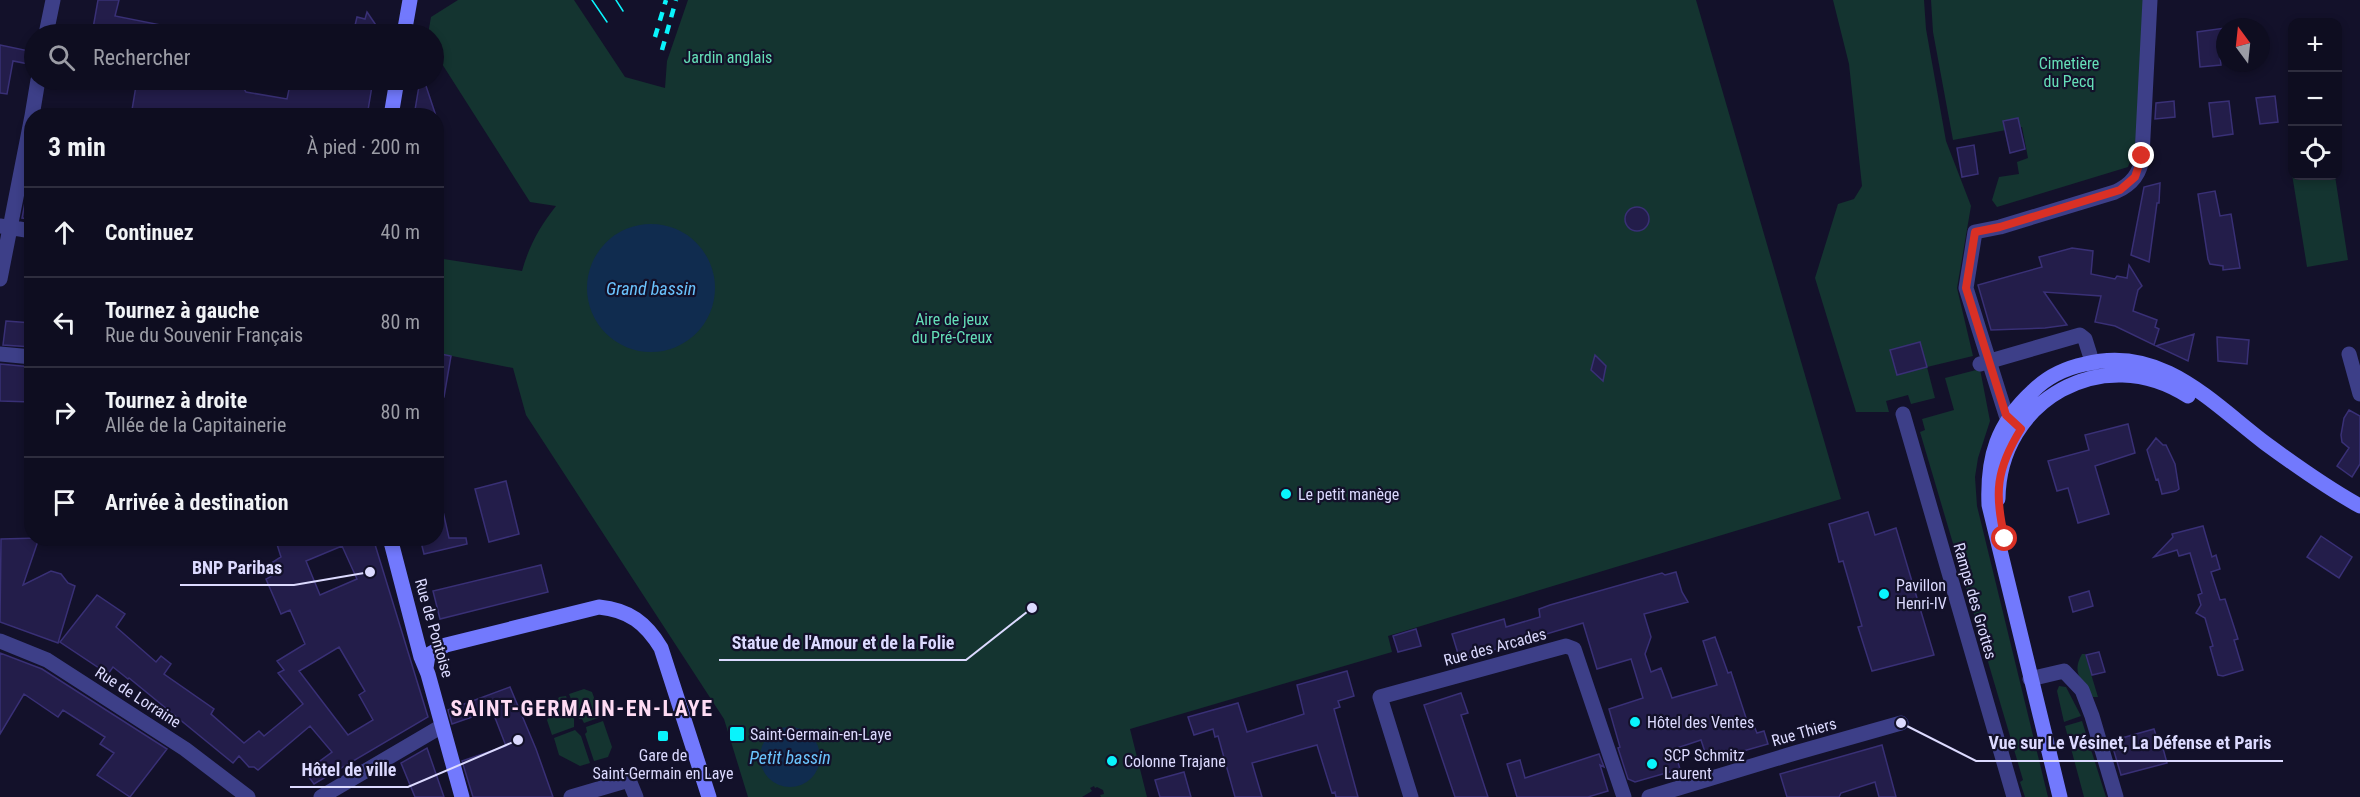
<!DOCTYPE html>
<html lang="fr">
<head>
<meta charset="utf-8">
<style>
  :root { --surface:#0e0d20; --page:#1c1b2d; --text:#f1f3f6; --muted:#9b9ca5; --line:#2e2d3e }
  body { margin:0; font-family:"Roboto Condensed",sans-serif; background:var(--page); color:var(--text) }
  .controls { position:absolute; right:18px; top:18px; display:grid; overflow:hidden; border-radius:12px; box-shadow:0 3px 9px #0003 }
  .controls button { width:54px; height:54px; display:grid; place-items:center; padding:0; border:0; border-bottom:2px solid var(--line); background:var(--surface); color:var(--text); font:30px sans-serif }
  .compass { position:absolute; left:2216px; top:18px; width:54px; height:54px; border-radius:50%; background:var(--surface); box-shadow:0 3px 9px #0003; rotate:345deg }
  .stop { position:absolute; width:18px; height:18px; margin:-14px; border:4px solid #d93025; border-radius:50%; background:#fff }
  .stop.end { background:#d93025; border-color:#fff; box-shadow:0 2px 6px #0008 }
  .list { margin:0; padding:0; list-style:none }
  h2 { display:flex; justify-content:space-between; align-items:center; height:78px; margin:0; padding:0 24px; font-size:26px }
  h2 small { font-size:20px; font-weight:400; color:var(--muted) }
  .list li { display:grid; grid-template-columns:39px 1fr auto; gap:18px; align-items:center; box-sizing:border-box; height:90px; padding:0 24px; border-top:2px solid var(--line) }
  .list b { display:block; font-size:22px; white-space:nowrap }
  .list p { margin:0; font-size:20px; white-space:nowrap; color:var(--muted) }
  .list em { font-size:20px; font-style:normal; color:var(--muted) }
  .icon { flex:none; width:33px; height:33px; fill:none; stroke:currentColor; stroke-width:2; stroke-linecap:round; stroke-linejoin:round }
  .map { position:relative; flex:none; width:2360px; height:797px; overflow:hidden }
  .search { position:absolute; background:var(--surface); box-shadow:0 3px 9px #0003; left:24px; top:24px; width:420px; height:66px; display:flex; align-items:center; gap:15px; box-sizing:border-box; padding:0 21px; border-radius:33px; color:var(--muted); font-size:22px }
  .panel { position:absolute; background:var(--surface); box-shadow:0 3px 9px #0003; left:24px; top:108px; width:420px; height:438px; border-radius:24px }
  .map>svg:first-child { display:block }
  .green { fill:#143430 }
  .water { fill:#102c4f }
  .building { fill:#231d4a; stroke:#393076; stroke-width:1.5; fill-rule:evenodd }
  .lines { fill:none; stroke-linecap:round; stroke-linejoin:round }
  .street { stroke:#3d3f88; stroke-width:15 }
  .secondary { stroke:#7279fd; stroke-width:15 }
  .tram { stroke:#09f4fc; stroke-width:1.5 }
  .rail { stroke:#09f4fc; stroke-width:4.5; stroke-dasharray:9 8; stroke-linecap:butt }
  .route { stroke:#d93025; stroke-width:8 }
  .poi-dot { fill:#09f4fc; stroke:#13112a; stroke-width:2 }
  .labels { text-anchor:middle; dominant-baseline:central; stroke-width:4.5; stroke-linejoin:round; paint-order:stroke }
  .park-label { font-size:16px; fill:#65dfb8; stroke:#13112a }
  .poi-label { font-size:16px; fill:#dcdaff; stroke:#13112a; text-anchor:start }
  .street-label { font-size:16px; fill:#dcdaff; stroke:#13112a }
  .water-label { font-size:18px; font-style:italic; fill:#6ac3fd; stroke:#13112a }
  .district-label { font-size:22px; font-weight:bold; letter-spacing:1.5px; fill:#ffdcf4; stroke:#13112a }
  .leader { fill:none; stroke:#dcdaff; stroke-width:2 }
  .callout-dot { fill:#dcdaff; stroke:#13112a; stroke-width:2 }
  .callout-label { font-size:18px; text-anchor:middle; font-weight:bold; fill:#dcdaff; stroke:#13112a; stroke-width:4.5; stroke-linejoin:round; paint-order:stroke }
</style>
</head>
<body>
<div class="map">
<svg width="2360" height="797" viewBox="0 0 2360 797">
  <rect width="100%" height="100%" fill="#13112a"/>
  <path class="green" d="M458 0H574L625 77 665 88 667 61 688 0H1696L1841 499 1388 636 1392 652 1130 729 1147 797H1101L1100 795 1104 794 1103 790 1097 787 1095 788 1094 786 1090 788 1092 791 1082 797H748L724 719 526 415 513 368 437 353V258L522 271C529 246 540 226 556 206L530 202 437 56H434V34H428L431 17Z
    M1833 0H1924L1926 29 1946 141 1971 206 1957 288 1973 356 1927 367 1935 398 1911 404 1908 395 1886 401 1889 412H1856L1815 278 1838 204 1854 199 1862 186 1849 64Z
    M1931 0H2146L2137 144 2128 167 1997 207 1992 200 1999 177 2019 174 2017 162 2028 158 2022 127 1953 140 1933 32Z
    M2292 174 2335 176 2348 260 2307 267Z
    M1980 369 1990 421 1978 458 1975 477 1977 506 2048 797H2025L2020 782 2023 780 1920 432 1925 430 1922 419 1954 410 1945 378Z
    M2082 654H2085L2098 697H2093C2082 681 2071 673 2082 654Z
    M2059 686 2066 687 2081 716 2064 722 2057 691Z
    M584 689 592 692 601 717 584 723 582 719H579L569 694Z
    M566 696 574 719V727L552 735 547 720 559 697Z
    M603 721 612 747 608 757 594 761 585 734 587 732 586 727Z
    M2082 721 2106 797H2084L2065 726Z
    M575 730 581 736 590 763 580 766 559 755 554 738Z"/>
  <path class="water" d="M587 288a64 64 0 1 1 128 0a64 64 0 1 1-128 0Z
    M760 757a30 30 0 1 1 60 0a30 30 0 1 1-60 0Z"/>
  <path class="building" d="M98 0H119L115 16 176 28 175 34H92Z
    M367 12 382 34H353L357 17 365 19Z
    M2225 28V41L2218 42 2221 65 2200 67 2197 32Z
    M0 45 34 52V65L13 61 7 94 0 93Z
    M137 80 163 85 164 80H238L246 92 287 99 291 80H329L355 85 356 80H373L367 116 186 114 177 116 160 112 159 116H131Z
    M420 80H424L436 116H414Z
    M2275 96 2278 122 2260 124 2256 98Z
    M2174 101 2175 117 2155 119 2156 103Z
    M2229 101 2233 134 2213 137 2209 103Z
    M2018 118 2025 149 2010 153 2003 121Z
    M1974 145 1978 174 1962 177 1957 148Z
    M2160 183 2159 203H2157L2149 262 2131 255 2144 187Z
    M2215 191 2220 216 2231 214 2240 268 2223 270V266L2210 264 2208 259 2198 194Z
    M27 192H32V219L22 218Z
    M1625 219a12 12 0 1 1 24 0a12 12 0 1 1-24 0Z
    M2072 248 2093 251 2091 274 2115 279 2117 276 2127 278 2129 265 2142 286 2138 290 2133 311 2157 320 2155 327 2159 329 2154 345 2115 326 2095 322 2101 296 2044 292 2067 325 2045 328 1991 330 1978 285 2042 267 2039 257Z
    M6 321 32 323V347L3 345Z
    M2194 334 2188 361 2156 346Z
    M2217 337 2249 340 2247 364 2218 361Z
    M1920 342 1927 367 1897 375 1890 350Z
    M436 353 451 356 444 397 436 396Z
    M1595 355 1606 366 1603 381 1591 370Z
    M0 364 32 367V402L0 401Z
    M2349 410 2360 416V464L2352 477 2337 466 2349 448 2342 442 2341 435 2344 418Z
    M2128 424 2135 453 2095 466 2109 514 2078 523 2068 488 2057 491 2048 461 2089 450 2085 435Z
    M2156 438 2163 445H2166L2175 464 2179 489 2176 491 2162 494 2158 479 2156 480 2147 450Z
    M506 481 519 534 489 542 475 489Z
    M442 507 449 538H466L467 544 424 554 420 538H436V508Z
    M1868 512 1875 535 1896 528 1934 655 1872 671 1858 627 1862 626 1843 561 1839 562 1829 524Z
    M2203 526 2212 557 2216 555 2220 569 2211 572 2220 600 2225 599 2238 639 2234 640 2243 670 2223 676 2218 675 2210 647 2213 646 2205 618 2196 613 2201 605 2198 595 2202 593 2190 553 2179 556 2177 550 2154 557 2173 537 2172 534Z
    M2321 536 2352 557 2339 578 2307 557Z
    M39 538 23 585 51 571 61 574 68 583 75 586 58 643 0 622 1 539Z
    M275 538H373L428 717 314 784 305 772 332 752 310 726 258 770 254 767H249L239 756 233 763 129 678 128 679 113 667 108 674 60 642 97 595 125 614 116 627 156 662 161 656 171 664 164 674 214 709 211 714 244 743 259 731 264 736 303 704 278 673 284 670 277 661 305 644 290 610 281 614 266 579 272 576 268 565 281 557ZM342 546 357 579 320 595 306 561ZM339 647 365 691 359 695 373 720 348 735 299 671Z
    M541 565 548 592 440 619 433 591Z
    M1676 572 1682 592 1688 602 1644 614 1651 637 1645 654 1651 672 1661 668 1672 698 1717 685 1703 641 1715 637 1728 673 1731 672 1749 727 1754 726 1757 733 1764 731 1768 744 1708 761 1701 740 1674 749 1680 769 1635 782 1628 779 1618 748 1620 747 1609 709 1643 698 1631 659 1597 669 1583 623 1460 660 1452 634 1504 619 1506 627 1540 617 1539 609 1550 605 1662 573 1665 575Z
    M2089 591 2093 606 2073 612 2069 597Z
    M1416 629 1421 646 1398 652 1393 636Z
    M2099 652 2105 672 2092 675 2086 655Z
    M0 653 42 669 167 749 130 797 97 775 114 753 100 744 105 737 63 710 58 717 24 694 0 734Z
    M1347 671 1354 696 1338 701 1340 707 1334 709 1358 797H1336L1335 792 1332 793 1317 745 1252 763 1262 797H1235L1218 736 1215 737 1213 729 1194 735 1188 717 1238 703 1247 732 1304 714 1297 685Z
    M510 687 536 749 553 797H473L462 761 506 746 492 710 452 724 448 710Z
    M1461 693 1468 713 1461 715 1488 797H1455L1424 705Z
    M2154 729 2158 742 2161 741 2167 763 2121 775 2111 741Z
    M1882 745 1896 797H1879L1875 782 1841 793 1839 797H1787L1780 774Z
    M427 748 444 797H415L401 763Z
    M1599 754 1604 767 1600 765 1608 791 1588 797H1517L1507 764 1520 760 1525 778Z
    M1184 772 1191 797H1160L1155 780Z"/>
  <g class="lines">
    <path class="street" d="M46 34 53 0
      M32 116 38 80
      M0 226 32 231
      M0 279 32 116
      M0 354 32 357
      M2349 354 2360 394
      M1980 364 2080 335 2085 339 2096 374
      M1903 414 2014 797
      M2017 426 2006 415 1966 288 1975 232 2000 227 2115 192C2131 185 2141 173 2142 156L2150 0
      M0 641 47 660 185 749 248 797
      M2030 679 2064 671 2082 690 2092 716 2116 797
      M321 797 442 726
      M571 797 629 780 636 797
      M1411 797 1380 697 1566 646 1574 649 1624 797
      M1649 797 1795 753 1901 723"/>
    <path class="secondary" d="M404 34 410 0
      M391 116 397 80
      M1998 499C1999 400 2103 341 2188 396
      M390 538 421 657 428 674 462 797
      M426 668 428 655 446 645 599 607C629 610 646 623 661 648L709 797
      M2060 797 1989 505C1987 457 1997 424 2033 391 2047 377 2066 368 2085 364 2161 345 2210 401 2265 443 2295 465 2327 488 2360 506"/>
    <path class="tram" d="M592 0 607 22
      M616 0 623 11"/>
    <path class="rail" d="M655 37 666 0
      M662 50 676 0"/>
  </g>
  <g class="lines">
    <path class="route" d="M2005 539C1994 494 1996 469 2021 429L2006 415 1966 288 1975 232 2000 227 2120 190 2135 177 2142 156"/>
  </g>
  <g class="poi-dot">
    <circle cx="1286" cy="494" r="6"/>
    <circle cx="1884" cy="594" r="6"/>
    <circle cx="1635" cy="722" r="6"/>
    <rect x="729" y="726" width="16" height="16" rx="3"/>
    <rect x="657" y="730" width="12" height="12" rx="3"/>
    <circle cx="1112" cy="761" r="6"/>
    <circle cx="1652" cy="764" r="6"/>
  </g>
  <g class="labels">
    <g class="park-label">
      <text x="728" y="57">Jardin anglais</text>
      <text x="2069" y="63">Cimetière<tspan x="2069" dy="18">du Pecq</tspan></text>
      <text x="952" y="319">Aire de jeux<tspan x="952" dy="18">du Pré-Creux</tspan></text>
    </g>
    <g class="poi-label">
      <text x="1298" y="494">Le petit manège</text>
      <text x="1896" y="585">Pavillon<tspan x="1896" dy="18">Henri-IV</tspan></text>
      <text x="1647" y="722">Hôtel des Ventes</text>
      <text x="750" y="734">Saint-Germain-en-Laye</text>
      <text x="663" y="755" text-anchor="middle">Gare de<tspan x="663" dy="18">Saint-Germain en Laye</tspan></text>
      <text x="1664" y="755">SCP Schmitz<tspan x="1664" dy="18">Laurent</tspan></text>
      <text x="1124" y="761">Colonne Trajane</text>
    </g>
    <g class="street-label">
      <text transform="translate(1975 601) rotate(74)">Rampe des Grottes</text>
      <text transform="translate(434 628) rotate(74)">Rue de Pontoise</text>
      <text transform="translate(1495 647) rotate(-15)">Rue des Arcades</text>
      <text transform="translate(138 697) rotate(33)">Rue de Lorraine</text>
      <text transform="translate(1804 732) rotate(-16)">Rue Thiers</text>
    </g>
    <g class="water-label">
      <text x="651" y="288">Grand bassin</text>
      <text x="790" y="757">Petit bassin</text>
    </g>
    <g class="district-label">
      <text x="582" y="708">SAINT-GERMAIN-EN-LAYE</text>
    </g>
  </g>
  <path class="leader" d="M370 572L294 585H180M1032 608L966 660H719M1901 723L1976 761H2283M518 740L408 787H290"/>
  <g class="callout-dot">
    <circle cx="370" cy="572" r="6"/>
    <circle cx="1032" cy="608" r="6"/>
    <circle cx="1901" cy="723" r="6"/>
    <circle cx="518" cy="740" r="6"/>
  </g>
  <g class="callout-label">
    <text x="237" y="574">BNP Paribas</text>
    <text x="843" y="649">Statue de l'Amour et de la Folie</text>
    <text x="2130" y="749">Vue sur Le Vésinet, La Défense et Paris</text>
    <text x="349" y="776">Hôtel de ville</text>
  </g>
</svg>
<div class="controls">
<button>+</button>
<button>−</button>
<button><svg class="icon" aria-label="locate" viewBox="0 0 24 24"><circle cx="12" cy="12" r="6"/><path d="M12 2v4M12 18v4M2 12h4M18 12h4"/></svg></button>
</div>
<svg class="compass" viewBox="-18 -18 36 36"><path d="M0-13l5 13h-10z" fill="#e53935"/><path d="M0 13l5-13h-10z" fill="#9b9ca5"/></svg>
<div class="stop" style="left:2005px;top:539px"></div>
<div class="stop end" style="left:2142px;top:156px"></div>
<div class="search"><svg class="icon" aria-label="search" viewBox="0 0 24 24"><circle cx="10" cy="10" r="6"/><path d="M15 15l6 6"/></svg>Rechercher</div>
<section class="panel">
<h2>3 min<small>À pied · 200 m</small></h2>
<ul class="list">
<li><svg class="icon" aria-label="ahead" viewBox="0 0 24 24"><path d="M12 20V5M6 11l6-6 6 6"/></svg><div><b>Continuez</b></div><em>40 m</em></li>
<li><svg class="icon" aria-label="left" viewBox="0 0 24 24"><path d="M17 20v-9H6M10 6l-5 5 5 5"/></svg><div><b>Tournez à gauche</b><p>Rue du Souvenir Français</p></div><em>80 m</em></li>
<li><svg class="icon" aria-label="right" viewBox="0 0 24 24"><path d="M7 20v-9h11M14 6l5 5-5 5"/></svg><div><b>Tournez à droite</b><p>Allée de la Capitainerie</p></div><em>80 m</em></li>
<li><svg class="icon" aria-label="arrive" viewBox="0 0 24 24"><path d="M6 21V4h12l-3 4 3 4H6"/></svg><div><b>Arrivée à destination</b></div></li>
</ul>
</section>
</div>
</body>
</html>
